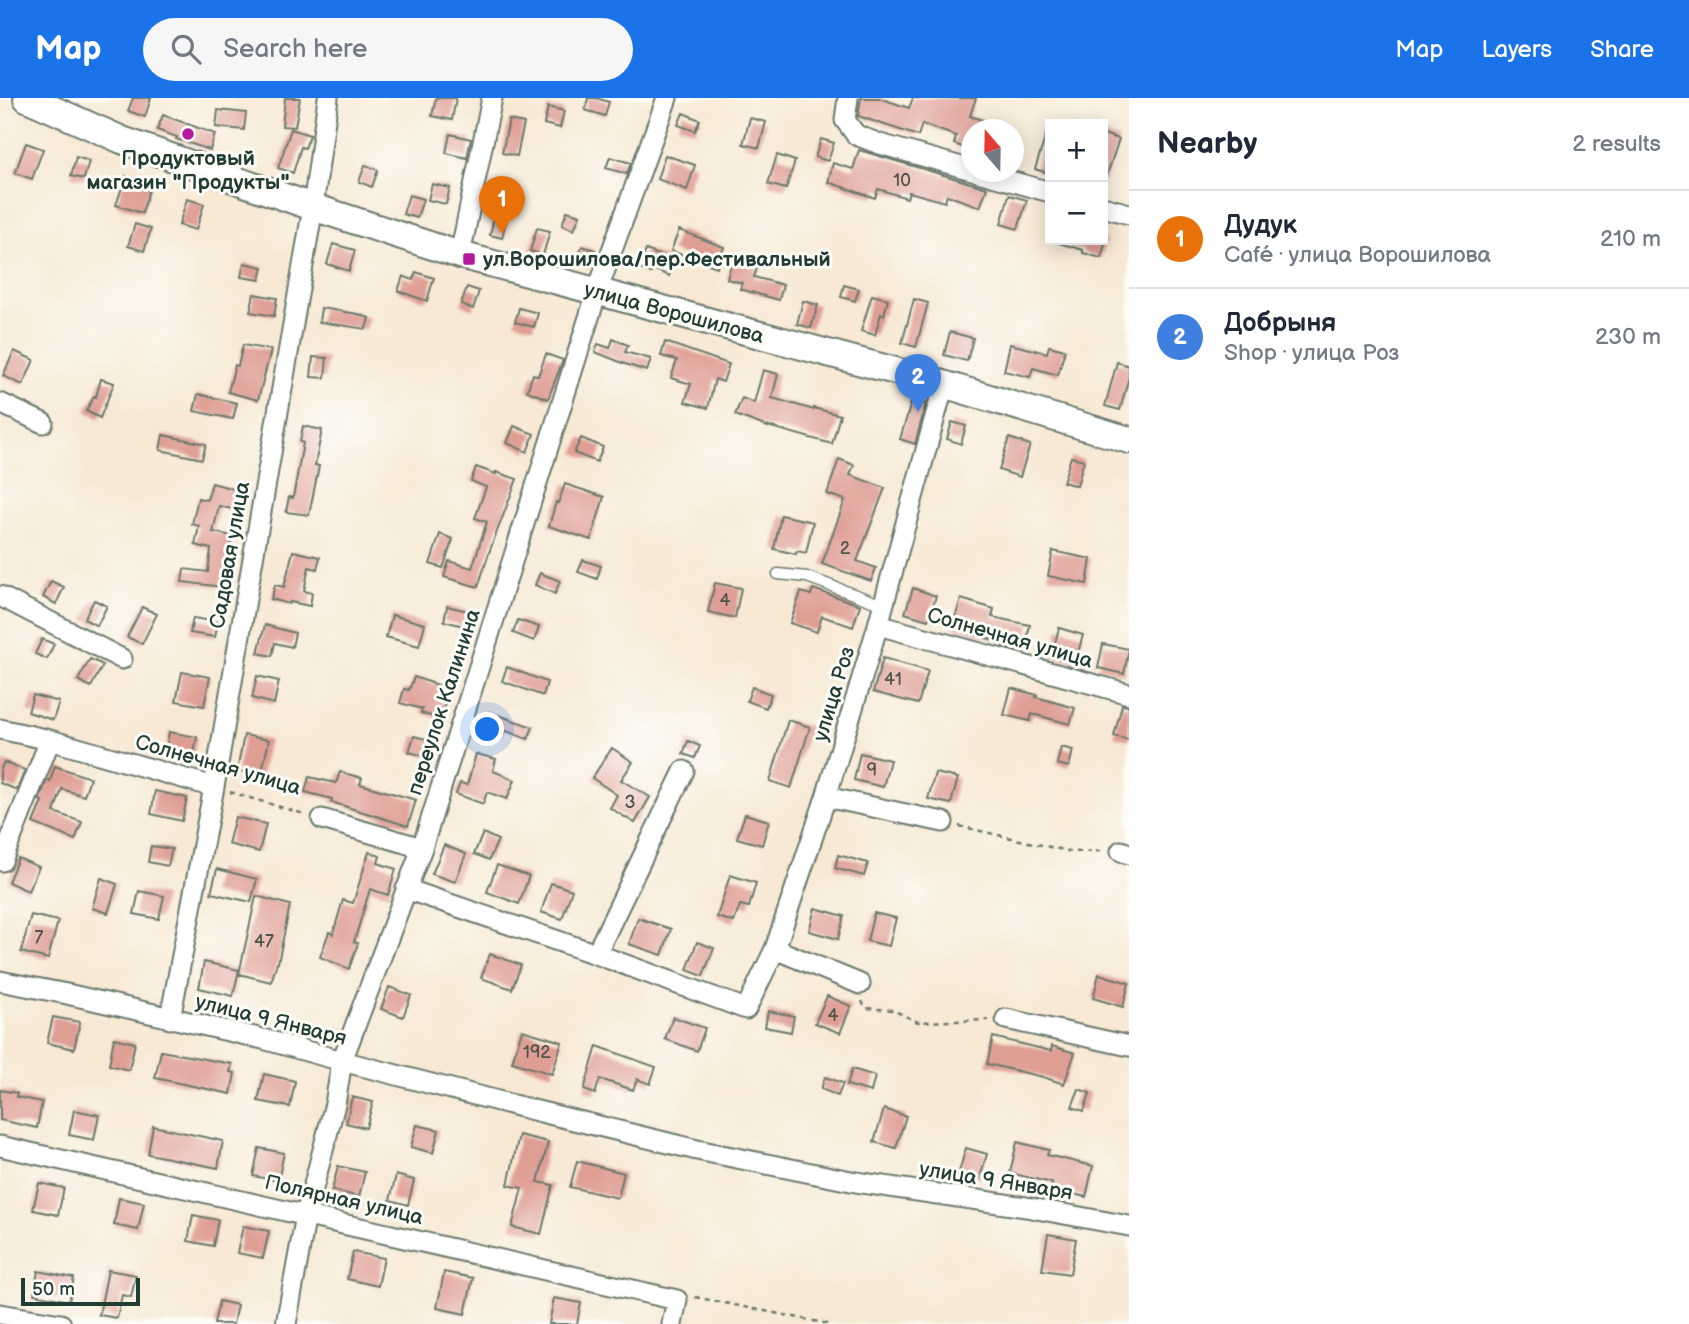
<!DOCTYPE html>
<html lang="en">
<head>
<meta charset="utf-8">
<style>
  :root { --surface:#fff; --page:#f6f6f7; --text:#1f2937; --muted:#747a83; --line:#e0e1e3; --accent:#1a73e8 }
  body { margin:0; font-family:"Balsamiq Sans",sans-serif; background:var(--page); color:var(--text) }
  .controls { position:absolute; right:21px; top:21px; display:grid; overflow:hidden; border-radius:0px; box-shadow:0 4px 18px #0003 }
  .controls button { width:63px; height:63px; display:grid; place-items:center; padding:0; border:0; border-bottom:2px solid var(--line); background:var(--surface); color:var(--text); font:35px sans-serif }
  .compass { position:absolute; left:961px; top:21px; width:63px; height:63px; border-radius:50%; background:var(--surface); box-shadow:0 4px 18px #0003; rotate:340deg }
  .scale { position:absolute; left:21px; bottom:18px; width:119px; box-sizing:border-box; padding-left:7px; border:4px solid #1f3d34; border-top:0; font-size:19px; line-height:24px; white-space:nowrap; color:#1f3d34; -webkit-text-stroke:5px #fdfcf7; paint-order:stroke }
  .you { position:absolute; left:488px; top:632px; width:24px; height:24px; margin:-18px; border:5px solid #fff; border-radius:50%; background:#1a73e8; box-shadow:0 0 0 10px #1a73e833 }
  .badge { display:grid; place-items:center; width:46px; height:46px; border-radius:50%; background:var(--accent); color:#fff; font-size:23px; font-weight:700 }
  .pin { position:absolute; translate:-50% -58px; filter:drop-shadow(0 2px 4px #0008) }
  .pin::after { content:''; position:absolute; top:37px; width:24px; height:21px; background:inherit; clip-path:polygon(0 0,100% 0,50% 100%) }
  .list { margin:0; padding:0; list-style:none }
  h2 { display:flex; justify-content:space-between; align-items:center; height:91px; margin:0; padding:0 28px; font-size:30px }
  h2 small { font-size:23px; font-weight:400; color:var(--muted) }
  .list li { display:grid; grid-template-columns:46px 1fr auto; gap:21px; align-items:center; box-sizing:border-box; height:98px; padding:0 28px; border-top:2px solid var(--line) }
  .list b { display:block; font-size:26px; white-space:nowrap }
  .list p { margin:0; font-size:23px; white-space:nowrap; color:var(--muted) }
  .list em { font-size:23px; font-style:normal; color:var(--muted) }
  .icon { flex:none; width:38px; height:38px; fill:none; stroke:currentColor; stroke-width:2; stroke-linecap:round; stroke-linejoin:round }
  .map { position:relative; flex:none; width:1129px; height:1226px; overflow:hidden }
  header { display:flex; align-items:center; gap:42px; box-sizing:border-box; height:98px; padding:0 35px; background:var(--accent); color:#fff }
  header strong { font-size:33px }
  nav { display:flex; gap:38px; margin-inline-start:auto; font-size:24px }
  .search { width:490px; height:63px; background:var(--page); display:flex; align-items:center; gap:18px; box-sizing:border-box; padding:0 24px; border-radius:38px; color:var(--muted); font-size:26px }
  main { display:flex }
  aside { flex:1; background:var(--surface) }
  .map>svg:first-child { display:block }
  .building { fill:#df9e94 }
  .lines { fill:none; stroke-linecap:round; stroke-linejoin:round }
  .service-casing { stroke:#6b796c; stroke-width:13 }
  .minor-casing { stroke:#6b796c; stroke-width:23 }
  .secondary-casing { stroke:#6b796c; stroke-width:30 }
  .path { stroke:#6b796c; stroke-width:2.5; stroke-dasharray:5 5; stroke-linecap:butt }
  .service { stroke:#fff; stroke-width:10 }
  .minor { stroke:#fff; stroke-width:19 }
  .secondary { stroke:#fff; stroke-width:26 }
  .poi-dot { fill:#b5179e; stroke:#fdfcf7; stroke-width:2.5 }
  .labels { text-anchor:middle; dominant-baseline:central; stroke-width:6; stroke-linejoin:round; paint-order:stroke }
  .number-label { font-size:18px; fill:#4f554c }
  .poi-label { font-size:21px; font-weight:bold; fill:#1f3d34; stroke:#fdfcf7 }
  .street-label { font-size:21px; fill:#1f3d34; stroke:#fdfcf7 }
</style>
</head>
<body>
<header>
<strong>Map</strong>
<div class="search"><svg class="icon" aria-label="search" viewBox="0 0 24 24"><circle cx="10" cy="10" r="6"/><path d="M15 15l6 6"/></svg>Search here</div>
<nav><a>Map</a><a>Layers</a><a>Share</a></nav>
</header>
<main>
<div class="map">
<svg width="1129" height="1226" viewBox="0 0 1129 1226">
  <rect width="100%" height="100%" fill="#fdfcf7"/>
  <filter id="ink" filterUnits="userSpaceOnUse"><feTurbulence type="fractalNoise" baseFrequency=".0143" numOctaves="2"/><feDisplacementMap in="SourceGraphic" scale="14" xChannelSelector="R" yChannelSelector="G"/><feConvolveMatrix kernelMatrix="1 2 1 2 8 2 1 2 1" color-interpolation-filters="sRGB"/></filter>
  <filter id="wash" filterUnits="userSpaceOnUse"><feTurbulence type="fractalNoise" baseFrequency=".00686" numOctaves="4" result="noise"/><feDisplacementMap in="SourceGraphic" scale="28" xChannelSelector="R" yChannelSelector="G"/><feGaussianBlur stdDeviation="1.57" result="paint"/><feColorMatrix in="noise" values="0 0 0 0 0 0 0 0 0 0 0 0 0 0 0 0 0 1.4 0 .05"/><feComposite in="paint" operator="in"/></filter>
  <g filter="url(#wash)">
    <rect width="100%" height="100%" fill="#f7e9d4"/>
    <g id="blocks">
      <path class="building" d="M133 0H151L145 19 128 13Z
        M285 0H300L295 29 282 28Z
        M436 0H456L452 22 432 18Z
        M588 0H596L609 4 605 18 585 12Z
        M861 0H879L909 10 913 0H976L970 18 1004 29 1003 32H971V52L954 46 956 38 922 26 918 38 858 18Z
        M548 9 564 13 560 30 544 26Z
        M218 12 246 15 244 32 216 29Z
        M683 15 700 22 695 33 678 27Z
        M163 17 215 36 210 52 176 41 177 39 157 32Z
        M750 20 766 24 759 50 743 46Z
        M509 22 524 25 517 58 502 55Z
        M291 31 310 37 305 50 301 49 293 75 278 70Z
        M1048 31H1050V76L1035 71Z
        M450 36 471 41 467 60 446 55Z
        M1103 36 1119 41 1105 83 1103 82Z
        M821 41 834 45 828 63 815 59Z
        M26 45 43 51 32 81 15 75Z
        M859 52 987 90 980 109 947 97 945 104 909 94 907 100 878 91 875 100 828 84 833 65 853 71Z
        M665 57 695 67 687 92 657 81Z
        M777 57 795 63 786 91 768 86Z
        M76 59 89 63 84 81 71 78Z
        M610 59 631 65 627 76 606 70Z
        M365 67 378 72 372 89 359 84Z
        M126 78 151 86 142 115 116 107Z
        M432 86 450 90 446 106 428 102Z
        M409 97 423 101 417 120 403 116Z
        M1009 97 1027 102 1018 131 1001 126Z
        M187 101 204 106 196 132 179 127Z
        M567 113 580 117 574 132 562 127Z
        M494 119 506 123 502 140 490 137Z
        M135 126 151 131 144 153 128 148Z
        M537 130 550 133 543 157 530 153Z
        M679 132 724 149 717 169 671 153Z
        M1060 142H1106L1101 160 1083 155V152L1059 145Z
        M333 146 355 152 349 173 327 166Z
        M582 148 595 152 590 169 576 164Z
        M646 152 675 163 669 178 653 171 651 175 639 171Z
        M732 163 757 170 754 179 783 187 779 202 740 191 742 185 727 181Z
        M244 165 263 169 260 182 241 179Z
        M416 174 434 180 427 203 398 193 403 178 413 182Z
        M844 187 859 191 855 203 841 199Z
        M467 189 479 193 473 211 461 206Z
        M254 196 277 200 274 218 250 214Z
        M872 197 888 201 884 217 881 216 875 237 861 233Z
        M914 201 928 205 916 249 902 245Z
        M803 203 818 207 811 230 797 226Z
        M321 210 358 216 369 220 366 231 319 224Z
        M519 210 538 215 534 229 515 224Z
        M950 234 973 240 967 263 944 257Z
        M613 241 628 247 625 254 651 261 647 273 625 266 595 254 598 246 610 250Z
        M665 244 729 266 723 284 715 281 708 310 685 304 691 286 671 280 677 262 661 258Z
        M1010 246 1047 255 1049 248 1065 252 1058 277 1033 270 1030 279 1004 273Z
        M243 247 271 252 258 302 228 294 235 267 238 268Z
        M14 253 34 262 23 287 3 278Z
        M546 256 563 262 548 301 527 293 533 276 538 278Z
        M313 259 327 260 325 280 311 279Z
        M1117 264 1129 268V279L1120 312 1105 308Z
        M763 272 778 276 772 300 814 312V310L840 317 832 346 768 328V329L735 317 742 300 754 305Z
        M101 281 114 285 100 320 86 313 94 298 96 299Z
        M198 296 237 305 233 321 194 313Z
        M912 302 926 306 915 346 900 341Z
        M952 324 966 328 961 346 947 341Z
        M303 328 322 332 315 367 319 368 309 417 286 414 289 399 293 400 303 345 300 344Z
        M514 328 534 336 527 354 507 345Z
        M163 337 206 346 202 361 160 352Z
        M581 340 603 349 597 364 574 355Z
        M1009 340 1030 347 1020 379 999 372Z
        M1071 359 1084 362 1077 388 1063 384Z
        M839 361 854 367 850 377 885 390 857 463 876 470 871 483 822 466 845 402 827 396Z
        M476 369 496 376V374L517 381 490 452 478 489 444 479 449 463 472 470 487 424 475 420 486 389 471 383Z
        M212 385 241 393 236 412 219 408 213 434 232 438 223 489 182 484 184 471 208 474 211 451 195 447 199 428 192 426 198 400 207 402Z
        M565 386 604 399 591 442 549 428 556 404 558 405Z
        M781 417 813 424 806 455 797 453 796 456 774 451Z
        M440 436 453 441 443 470 430 466Z
        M293 453 320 459 317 471 309 469 304 493 312 495 310 508 290 504 289 506 271 501 275 487 284 489Z
        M1053 453 1091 461 1087 486 1048 478Z
        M583 462 601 468 597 481 578 474Z
        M540 475 560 483 555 496 535 487Z
        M51 483 64 489 56 506 43 499Z
        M715 485 741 490 735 520 708 514Z
        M913 490 936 498 928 522 905 515Z
        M813 491 860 507 853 529 822 518 817 534 790 525 801 494 811 497Z
        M961 501 994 511 992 519 1030 527 1024 554 1003 549V545L952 529Z
        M94 502 107 508 97 528 84 521Z
        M447 508 472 514 468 529 444 523Z
        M142 509 157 516 142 546 127 539Z
        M392 517 425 526 419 548 386 539Z
        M193 520 218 524 215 539 190 535Z
        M518 522 539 529 534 543 513 535Z
        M265 527 295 535 292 549 275 545 272 558 258 555Z
        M1059 530 1083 537 1075 565 1051 559Z
        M42 541 54 546 47 561 35 556Z
        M1103 546 1129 551 1124 576 1098 570Z
        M883 560 928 573 918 606 873 594Z
        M90 561 103 567 91 589 78 582Z
        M507 569 547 584 543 598 502 583Z
        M182 574 210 579 204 608 176 603Z
        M257 578 279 583 274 606 252 600Z
        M414 579 444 589 439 604 445 606 440 621 421 615 422 611 400 605 404 591 409 592Z
        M752 589 771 596 766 610 747 603Z
        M1011 590 1037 597 1036 599 1075 610 1070 626 1032 616 1030 623 1004 617Z
        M33 597 59 604 53 622 28 614Z
        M1122 607 1129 608V642L1114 638Z
        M489 614 533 629 528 641 504 632 503 637 483 630Z
        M788 622 810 629 791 690 770 683Z
        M169 634 197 639 193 661 165 656Z
        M244 637 269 642 261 678 237 673Z
        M414 638 433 643 428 659 409 654Z
        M688 643 700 648 695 660 683 656Z
        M1061 649 1073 652 1069 669 1057 666Z
        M612 650 633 664 621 682 650 699 635 725 610 710 617 697 592 680Z
        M860 655 890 662 883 689 854 682Z
        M476 656 496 661 493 673 515 682 507 701 487 694 483 706 456 696 460 685 467 687Z
        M4 664 25 672 17 692 0 685V673Z
        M55 668 90 680 84 698 62 691 54 714 82 724 75 742 33 725 42 703 39 702 47 682 50 683Z
        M340 674 362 680 360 686 416 702 408 728 331 704 332 701 305 694 309 679 336 685Z
        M935 675 958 680 951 706 928 701Z
        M155 693 187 700 182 723 151 716Z
        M745 716 769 723 762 747 737 740Z
        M235 719 266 726 259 754 228 746Z
        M483 735 498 742 489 762 474 756Z
        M444 747 466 756 455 784 432 776Z
        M151 748 172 751 168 768 148 764Z
        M369 754 380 758 378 765 396 771 388 797 370 791 354 844 358 845 349 871 320 859 329 834 333 836 343 802 353 805Z
        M838 757 868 765 864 778 835 770Z
        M18 760 39 769 28 793 8 784Z
        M497 767 529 778 519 806 487 794Z
        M217 771 257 781 251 804 211 795Z
        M730 777 756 785 749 809 740 807 734 824 717 819Z
        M101 780 117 786 108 815 92 810Z
        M551 785 572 792 562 821 541 814Z
        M139 793 164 798 159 821 134 816Z
        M256 798 290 807 278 865H277L271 884 239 876Z
        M815 810 844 818 838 841 809 833Z
        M874 815 896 820 889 848 867 843Z
        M31 817 58 823 48 861 21 854Z
        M638 820 671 831 662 857 629 846Z
        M697 844 714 850 703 878 687 872Z
        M490 856 521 867 512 891 481 880Z
        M204 864 239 872 233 898 199 890Z
        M1099 876 1129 885 1123 909 1093 900Z
        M389 889 411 897 403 919 381 911Z
        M827 898 851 908 840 935 815 925Z
        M768 913 794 918 791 934 765 929Z
        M53 919 80 924 74 951 47 945Z
        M673 919 705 930 697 953 665 941Z
        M522 932 562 944 552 976 512 964Z
        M993 939 1051 953 1052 948 1075 955 1064 986 1043 979 987 966Z
        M114 940 135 945 129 972 109 967Z
        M597 948 656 969 650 986 637 981 633 992 600 981 595 996 584 992Z
        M161 953 232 966 230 974 235 975 231 996 155 980Z
        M852 971 875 978 871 994 847 987Z
        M264 976 295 983 290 1009 258 1003Z
        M825 979 843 985 838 998 821 991Z
        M1079 991 1090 995 1084 1013 1072 1009Z
        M0 992 17 995 16 999 42 1004 37 1030 0 1022Z
        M352 999 373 1004 366 1030 346 1025Z
        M884 1011 906 1018 896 1050 874 1044Z
        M74 1012 99 1017 94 1042 69 1037Z
        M417 1027 439 1032 433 1055 411 1049Z
        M153 1028 223 1043 218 1070 148 1056Z
        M519 1037 548 1044 538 1084 553 1087 541 1136 512 1129 522 1090 508 1087Z
        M1017 1044 1049 1052 1047 1057 1093 1068 1086 1099 1051 1091 1052 1085 1010 1075Z
        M259 1050 284 1055 278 1083 253 1078Z
        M966 1050 987 1056 980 1080 959 1074Z
        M577 1063 624 1075 618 1100 570 1089Z
        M338 1068 365 1074 359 1099 332 1092Z
        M396 1077 414 1082 408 1107 390 1102Z
        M39 1085 64 1090 58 1117 33 1112Z
        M119 1100 144 1105 138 1132 114 1127Z
        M193 1117 218 1122 213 1148 188 1143Z
        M243 1128 269 1133 263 1160 237 1155Z
        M1048 1136 1076 1141 1070 1176 1042 1172Z
        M353 1154 384 1160 378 1188 347 1181Z
        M108 1172 136 1177 131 1199 122 1197 117 1220 99 1217Z
        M38 1173 74 1180 69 1203 34 1196Z
        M444 1174 473 1180 465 1216 437 1210Z
        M554 1200 581 1205 577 1226H549Z
        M219 1203 237 1207 233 1226H214Z"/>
    </g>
  </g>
  <g filter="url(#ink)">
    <use href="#blocks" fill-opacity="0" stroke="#6b796c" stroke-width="2"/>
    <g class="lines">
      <defs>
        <path id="service" d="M778 476 807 479 883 507"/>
        <path id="minor" d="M848 0 845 22 856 37 880 46 972 72
          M978 74 1050 94
          M1103 109 1129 116
          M460 157 492 0
          M0 305 43 325
          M0 498 122 561
          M878 527 1129 596
          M0 631 50 642 214 689
          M826 699 943 724
          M322 721 422 750
          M1121 753 1129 756
          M2 763 50 642
          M406 791 596 856 746 911 775 851 826 699 878 527 944 286
          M775 851 860 886
          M596 856 684 673
          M0 883 67 896 263 941 342 963 529 1011 697 1052 856 1084 1026 1109 1129 1128
          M170 921 214 689 313 109 328 0
          M1006 921 1129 948
          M0 1048 677 1202 672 1226
          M0 1216 61 1226
          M286 1226 306 1117 335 1006 342 963 422 750 597 194 667 0"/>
        <path id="secondary" d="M27 0 122 42 313 109 460 157 933 283 1129 342"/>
      </defs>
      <use href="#service" class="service-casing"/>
      <use href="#minor" class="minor-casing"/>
      <use href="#secondary" class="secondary-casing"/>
      <path class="path" d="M230 694 304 716
        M959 728 1072 754 1104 753
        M862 903 865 910 893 912 918 924 988 922
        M695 1199 829 1226"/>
      <use href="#service" class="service"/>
      <use href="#minor" class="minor"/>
      <use href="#secondary" class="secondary"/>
    </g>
  </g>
  <g class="poi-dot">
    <circle cx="188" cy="36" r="7"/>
    <rect x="462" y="154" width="14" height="14" rx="3.5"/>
  </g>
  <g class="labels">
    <g class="number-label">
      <text x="902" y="82">10</text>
      <text x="845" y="450">2</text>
      <text x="725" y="502">4</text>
      <text x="893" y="581">41</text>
      <text x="872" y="672">9</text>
      <text x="630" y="704">3</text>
      <text x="39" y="839">7</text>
      <text x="264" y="843">47</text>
      <text x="833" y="917">4</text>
      <text x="537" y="954">192</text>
    </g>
    <g class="poi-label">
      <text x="188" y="60">Продуктовый<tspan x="188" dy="24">магазин "Продукты"</tspan></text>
      <text x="483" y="161" text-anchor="start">ул.Ворошилова/пер.Фестивальный</text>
    </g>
    <g class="street-label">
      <text transform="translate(674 215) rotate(15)">улица Ворошилова</text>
      <text transform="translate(230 457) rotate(-80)">Садовая улица</text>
      <text transform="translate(1010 540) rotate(16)">Солнечная улица</text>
      <text transform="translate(834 596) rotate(-73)">улица Роз</text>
      <text transform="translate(444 604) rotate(-72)">переулок Калинина</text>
      <text transform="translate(218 667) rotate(16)">Солнечная улица</text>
      <text transform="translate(271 922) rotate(14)">улица 9 Января</text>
      <text transform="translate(996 1083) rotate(9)">улица 9 Января</text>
      <text transform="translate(344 1102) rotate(13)">Полярная улица</text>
    </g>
  </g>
</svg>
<div class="controls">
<button>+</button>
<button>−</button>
</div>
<svg class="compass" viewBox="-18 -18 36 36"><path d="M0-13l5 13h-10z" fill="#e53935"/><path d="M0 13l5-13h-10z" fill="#747a83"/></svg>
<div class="scale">50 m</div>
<div class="you"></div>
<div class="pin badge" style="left:502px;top:136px;background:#e8710a">1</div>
<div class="pin badge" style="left:918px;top:314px;background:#3f7fe0">2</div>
</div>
<aside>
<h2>Nearby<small>2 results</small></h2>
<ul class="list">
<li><span class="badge" style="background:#e8710a">1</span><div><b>Дудук</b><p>Café · улица Ворошилова</p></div><em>210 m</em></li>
<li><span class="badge" style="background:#3f7fe0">2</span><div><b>Добрыня</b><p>Shop · улица Роз</p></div><em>230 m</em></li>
</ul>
</aside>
</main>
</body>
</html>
